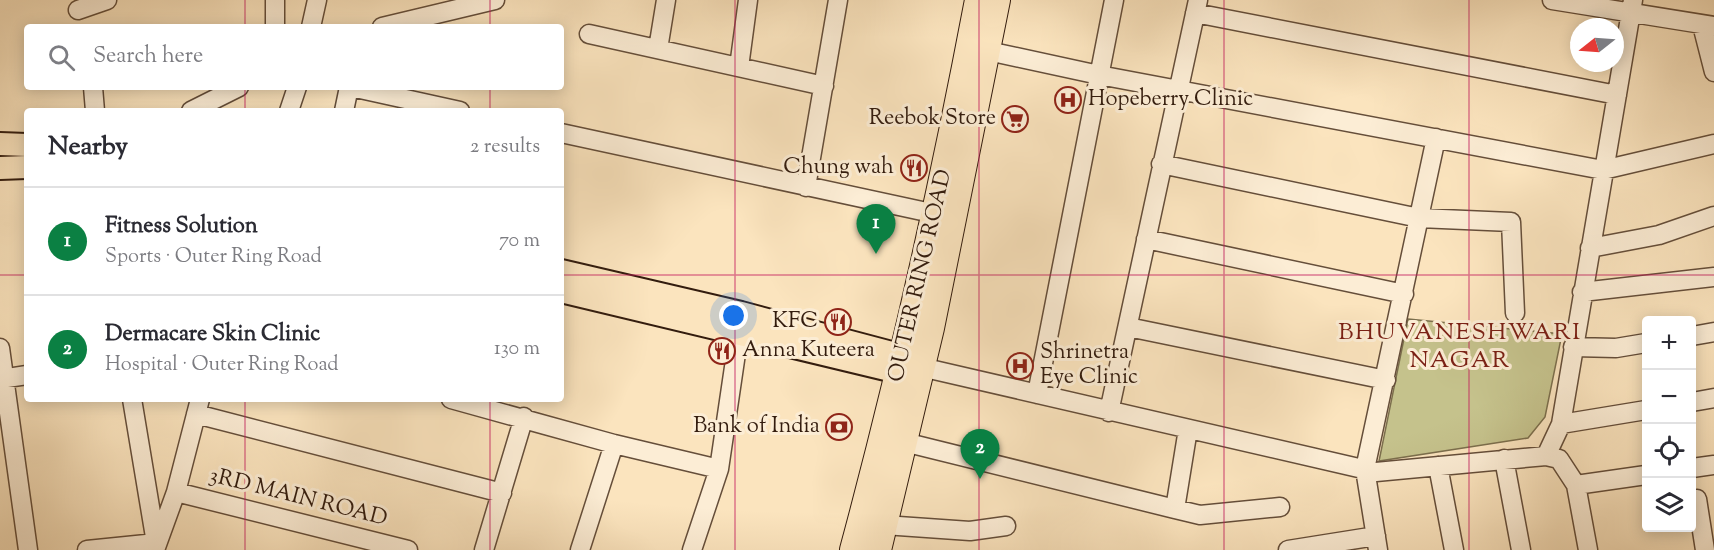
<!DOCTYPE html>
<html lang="en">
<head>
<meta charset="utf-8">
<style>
  :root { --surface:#fff; --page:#f2f2f3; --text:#2b2b33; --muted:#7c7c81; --line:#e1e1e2; --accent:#0b8043 }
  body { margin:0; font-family:"Sorts Mill Goudy",serif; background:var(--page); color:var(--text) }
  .controls { position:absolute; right:18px; bottom:18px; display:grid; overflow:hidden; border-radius:6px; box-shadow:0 3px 15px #0003 }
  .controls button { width:54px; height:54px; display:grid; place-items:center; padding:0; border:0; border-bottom:2px solid var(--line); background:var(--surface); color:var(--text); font:30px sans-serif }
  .compass { position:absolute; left:1570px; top:18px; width:54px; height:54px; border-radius:50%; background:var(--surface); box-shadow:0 3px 15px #0003; rotate:253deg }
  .you { position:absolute; left:734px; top:316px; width:21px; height:21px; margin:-15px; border:4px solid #fff; border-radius:50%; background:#1a73e8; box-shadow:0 0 0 9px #1a73e833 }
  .badge { display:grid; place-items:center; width:39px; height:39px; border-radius:50%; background:var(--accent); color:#fff; font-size:20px; font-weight:700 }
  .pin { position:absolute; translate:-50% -50px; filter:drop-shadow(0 2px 3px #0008) }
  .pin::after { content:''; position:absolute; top:32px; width:21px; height:18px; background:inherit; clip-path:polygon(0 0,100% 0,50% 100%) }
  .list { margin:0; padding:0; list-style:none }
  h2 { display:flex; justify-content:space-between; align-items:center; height:78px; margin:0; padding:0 24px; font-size:26px }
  h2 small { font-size:20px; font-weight:400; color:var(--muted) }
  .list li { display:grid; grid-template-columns:39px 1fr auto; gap:18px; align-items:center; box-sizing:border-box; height:108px; padding:0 24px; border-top:2px solid var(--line) }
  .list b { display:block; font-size:22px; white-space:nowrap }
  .list p { margin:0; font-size:20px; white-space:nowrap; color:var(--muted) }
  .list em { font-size:20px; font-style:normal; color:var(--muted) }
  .icon { flex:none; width:33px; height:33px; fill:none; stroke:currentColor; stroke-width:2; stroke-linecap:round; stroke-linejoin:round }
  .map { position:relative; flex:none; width:1714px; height:550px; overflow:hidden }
  .search { position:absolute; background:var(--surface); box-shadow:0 3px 15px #0003; left:24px; top:24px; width:540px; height:66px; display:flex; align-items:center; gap:15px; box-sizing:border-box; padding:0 21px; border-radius:6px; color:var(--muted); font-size:22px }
  .panel { position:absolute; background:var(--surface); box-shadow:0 3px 15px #0003; left:24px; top:108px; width:540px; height:294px; border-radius:6px }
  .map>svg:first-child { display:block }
  .green { fill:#c5c28c; stroke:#7c6f4d; stroke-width:1.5 }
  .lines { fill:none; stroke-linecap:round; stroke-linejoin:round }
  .minor-casing { stroke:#654e3a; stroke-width:21 }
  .major-casing { stroke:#331c0e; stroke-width:26 }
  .highway-casing { stroke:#331c0e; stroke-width:28 }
  .minor { stroke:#fcedd5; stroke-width:18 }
  .major { stroke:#fbe4be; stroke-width:22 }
  .highway { stroke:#fbe4be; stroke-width:26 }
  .grid { fill:none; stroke:#c2185b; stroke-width:1.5; stroke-opacity:0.55 }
  .labels { text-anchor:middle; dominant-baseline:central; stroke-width:6; stroke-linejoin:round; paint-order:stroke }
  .poi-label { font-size:22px; fill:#331c0e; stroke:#fcedd5; text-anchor:end }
  .street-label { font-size:22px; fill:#331c0e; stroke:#fcedd5 }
  .neighbourhood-label { font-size:24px; letter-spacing:1.5px; fill:#7a1f14; stroke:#fcedd5 }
</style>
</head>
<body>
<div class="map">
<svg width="1714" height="550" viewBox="0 0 1714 550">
  <rect width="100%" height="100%" fill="#fbe4be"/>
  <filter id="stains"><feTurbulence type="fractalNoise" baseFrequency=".00333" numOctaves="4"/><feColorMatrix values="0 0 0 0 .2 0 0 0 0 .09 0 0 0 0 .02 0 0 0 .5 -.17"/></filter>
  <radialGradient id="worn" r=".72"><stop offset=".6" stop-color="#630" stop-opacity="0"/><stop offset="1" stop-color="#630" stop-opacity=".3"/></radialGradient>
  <path class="green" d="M1408 319 1562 334 1545 417 1528 438 1379 461Z"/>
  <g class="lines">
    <defs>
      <path id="minor" d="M275 0V27
        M1552 0 1714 26
        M78 10 107 0
        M1195 13 1617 95
        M1702 25 1714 72
        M311 27 317 0
        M382 27 495 0
        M589 34 824 86
        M658 49 666 0
        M988 51 1099 75 1603 170 1714 144
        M739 67 748 0
        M93 87 95 111
        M351 87 460 111
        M191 111 239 87
        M289 111 297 87
        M344 111 349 87
        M561 133 936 214
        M1161 164 1419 218 1511 222 1515 313
        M806 187 838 0
        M1146 239 1404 294
        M1590 248 1659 235 1714 216
        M1582 292 1714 277
        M1128 327 1386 380
        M1692 336 1714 332
        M1573 347 1616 348 1646 343
        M0 348 28 550
        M934 370 1376 472 1546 456 1561 424 1633 0
        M0 379 27 375
        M1037 394 1114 0
        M132 399 156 543
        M451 399 614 444 719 469
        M1692 402 1714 398
        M1109 412 1198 0
        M196 414 502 493
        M1561 424 1646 410
        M904 442 1175 509 1188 429
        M1546 456 1559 459 1576 485 1646 475
        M1504 459 1521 550
        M1438 466 1454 550
        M1692 468 1714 465
        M1576 485 1588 550
        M176 492 408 550
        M1697 499 1705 550
        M1175 509 1200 515 1280 507
        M884 525 970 531 1006 526
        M87 550 156 543
        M155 550 176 492 200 399
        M484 550 524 417
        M580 550 614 444
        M692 550 719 469 739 333
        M1288 550 1376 536
        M1378 550 1365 469 1436 138"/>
      <path id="major" d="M0 144 27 145
        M0 168 27 167
        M561 271 741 313 918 360
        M561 291 915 376"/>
      <path id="highway" d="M853 550C902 368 943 185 978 0
        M878 550 931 328 997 0"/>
    </defs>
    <use href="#minor" class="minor-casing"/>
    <use href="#major" class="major-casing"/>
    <use href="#highway" class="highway-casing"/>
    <use href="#minor" class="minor"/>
    <use href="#major" class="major"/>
    <use href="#highway" class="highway"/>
  </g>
  <path class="grid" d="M245 0V27M490 0V27M735 0V550M979 0V550M1224 0V550M1469 0V550M245 87V111M490 87V111M0 275H27M561 275H1714M245 399V550M490 399V550"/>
  <defs>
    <symbol id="hospital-ring" viewBox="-11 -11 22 22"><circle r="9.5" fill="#fcedd5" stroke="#8f2418" stroke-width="1.5"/><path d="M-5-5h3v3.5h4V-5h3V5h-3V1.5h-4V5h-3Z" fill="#8f2418"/></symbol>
    <symbol id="supermarket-ring" viewBox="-11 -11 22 22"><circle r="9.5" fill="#fcedd5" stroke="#8f2418" stroke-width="1.5"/><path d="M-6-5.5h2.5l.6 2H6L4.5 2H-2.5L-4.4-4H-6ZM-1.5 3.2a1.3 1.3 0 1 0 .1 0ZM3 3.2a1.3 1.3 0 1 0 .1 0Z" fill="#8f2418"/></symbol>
    <symbol id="restaurant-ring" viewBox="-11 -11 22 22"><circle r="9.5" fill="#fcedd5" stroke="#8f2418" stroke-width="1.5"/><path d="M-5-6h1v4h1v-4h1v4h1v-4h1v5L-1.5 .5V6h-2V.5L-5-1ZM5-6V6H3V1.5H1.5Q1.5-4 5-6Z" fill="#8f2418"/></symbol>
    <symbol id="bank-ring" viewBox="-11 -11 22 22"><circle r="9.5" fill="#fcedd5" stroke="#8f2418" stroke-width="1.5"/><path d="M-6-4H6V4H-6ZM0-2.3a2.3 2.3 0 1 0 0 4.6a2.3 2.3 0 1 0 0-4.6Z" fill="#8f2418"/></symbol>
  </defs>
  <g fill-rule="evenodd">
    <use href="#hospital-ring" x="1053" y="85" width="30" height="30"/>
    <use href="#supermarket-ring" x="1000" y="104" width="30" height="30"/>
    <use href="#restaurant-ring" x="899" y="153" width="30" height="30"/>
    <use href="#restaurant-ring" x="823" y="307" width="30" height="30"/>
    <use href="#restaurant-ring" x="707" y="336" width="30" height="30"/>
    <use href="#hospital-ring" x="1005" y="351" width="30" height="30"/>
    <use href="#bank-ring" x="824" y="412" width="30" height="30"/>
  </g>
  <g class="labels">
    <g class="poi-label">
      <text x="1088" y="100" text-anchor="start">Hopeberry Clinic</text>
      <text x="996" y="119">Reebok Store</text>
      <text x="894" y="168">Chung wah</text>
      <text x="818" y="322">KFC</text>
      <text x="742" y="351" text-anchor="start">Anna Kuteera</text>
      <text x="1040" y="353" text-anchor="start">Shrinetra<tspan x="1040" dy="25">Eye Clinic</tspan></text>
      <text x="820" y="427">Bank of India</text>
    </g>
    <g class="street-label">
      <text transform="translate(921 276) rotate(-77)">OUTER RING ROAD</text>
      <text transform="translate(298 498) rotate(14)">3RD MAIN ROAD</text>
    </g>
    <g class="neighbourhood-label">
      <text x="1460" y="333">BHUVANESHWARI<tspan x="1460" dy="28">NAGAR</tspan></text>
    </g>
  </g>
  <rect width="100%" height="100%" filter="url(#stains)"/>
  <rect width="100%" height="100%" fill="url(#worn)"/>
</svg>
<div class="controls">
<button>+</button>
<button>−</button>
<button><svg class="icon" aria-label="locate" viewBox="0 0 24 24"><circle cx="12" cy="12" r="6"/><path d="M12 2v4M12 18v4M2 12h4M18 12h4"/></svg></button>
<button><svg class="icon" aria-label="layers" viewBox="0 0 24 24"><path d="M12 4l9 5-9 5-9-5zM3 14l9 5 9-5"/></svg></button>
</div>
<svg class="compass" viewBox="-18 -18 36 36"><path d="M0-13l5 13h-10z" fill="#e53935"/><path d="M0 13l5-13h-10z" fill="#7c7c81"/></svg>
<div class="you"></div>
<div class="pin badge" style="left:876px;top:254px">1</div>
<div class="pin badge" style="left:980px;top:479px">2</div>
<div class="search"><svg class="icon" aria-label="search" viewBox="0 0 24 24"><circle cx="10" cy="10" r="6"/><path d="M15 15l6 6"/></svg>Search here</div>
<section class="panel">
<h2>Nearby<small>2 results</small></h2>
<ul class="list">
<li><span class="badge">1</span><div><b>Fitness Solution</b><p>Sports · Outer Ring Road</p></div><em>70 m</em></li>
<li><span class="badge">2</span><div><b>Dermacare Skin Clinic</b><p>Hospital · Outer Ring Road</p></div><em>130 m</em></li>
</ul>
</section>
</div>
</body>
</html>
